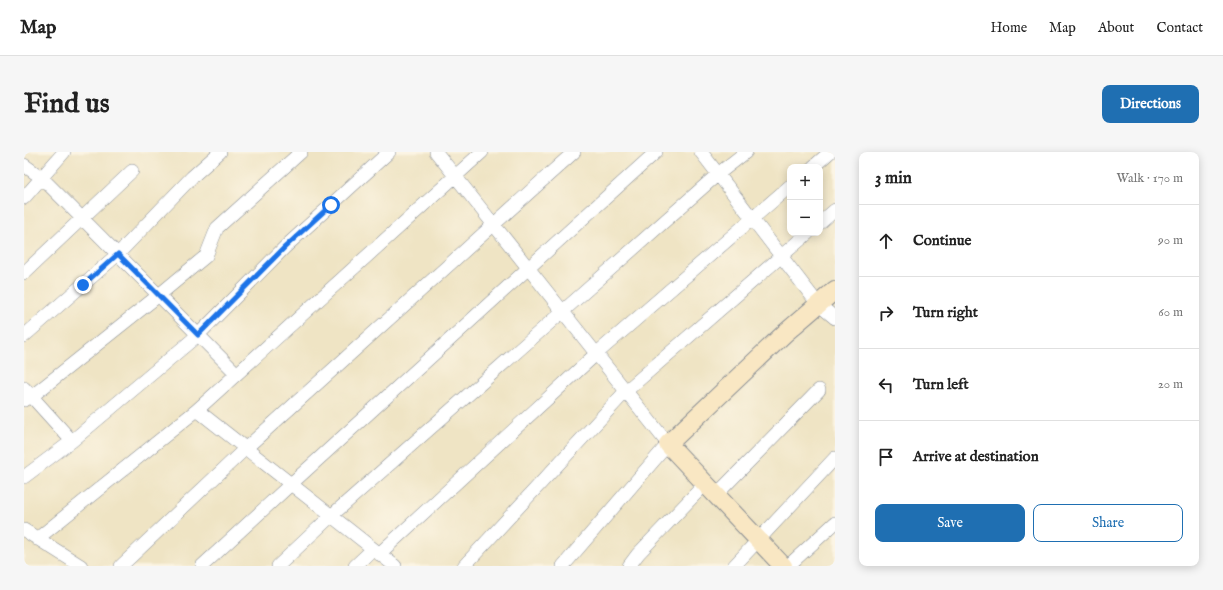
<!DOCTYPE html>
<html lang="en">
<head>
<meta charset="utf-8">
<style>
  :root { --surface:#fff; --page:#f6f6f6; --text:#222; --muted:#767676; --line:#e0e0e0; --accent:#1f6fb2 }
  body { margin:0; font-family:"IM FELL English",serif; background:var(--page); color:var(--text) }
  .controls { position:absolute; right:12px; top:12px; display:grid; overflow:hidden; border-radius:8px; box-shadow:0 2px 10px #0003 }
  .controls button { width:36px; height:36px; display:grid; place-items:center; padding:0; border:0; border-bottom:1px solid var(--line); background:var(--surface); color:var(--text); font:20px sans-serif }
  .stop { position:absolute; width:12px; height:12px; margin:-9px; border:3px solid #1a73e8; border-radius:50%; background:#fff }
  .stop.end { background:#1a73e8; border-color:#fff; box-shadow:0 1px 4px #0008 }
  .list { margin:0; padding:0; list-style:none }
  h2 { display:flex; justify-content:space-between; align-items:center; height:52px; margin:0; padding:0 16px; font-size:17px }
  h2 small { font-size:13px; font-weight:400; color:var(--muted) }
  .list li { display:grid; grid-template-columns:26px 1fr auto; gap:12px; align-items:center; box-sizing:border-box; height:72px; padding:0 16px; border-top:1px solid var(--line) }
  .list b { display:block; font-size:15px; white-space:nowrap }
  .list em { font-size:13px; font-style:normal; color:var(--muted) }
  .actions { display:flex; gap:8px; padding:12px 16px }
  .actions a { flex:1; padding:9px 0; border:1px solid var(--accent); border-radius:8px; text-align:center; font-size:14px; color:var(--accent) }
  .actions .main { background:var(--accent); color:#fff }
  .icon { flex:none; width:22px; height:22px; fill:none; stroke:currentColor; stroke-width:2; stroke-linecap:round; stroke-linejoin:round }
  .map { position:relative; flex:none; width:811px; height:414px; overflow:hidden; border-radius:8px }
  header { display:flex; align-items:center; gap:24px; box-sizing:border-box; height:56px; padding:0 20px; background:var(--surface); border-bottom:1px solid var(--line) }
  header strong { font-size:19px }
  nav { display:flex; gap:22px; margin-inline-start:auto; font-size:14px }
  .intro { display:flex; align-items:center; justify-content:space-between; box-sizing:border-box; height:96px; padding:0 24px }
  h1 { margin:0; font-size:28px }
  .button { padding:10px 18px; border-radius:8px; background:var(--accent); color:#fff; font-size:14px; font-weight:700 }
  main { display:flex; gap:24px; padding:0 24px }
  aside { flex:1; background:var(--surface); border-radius:8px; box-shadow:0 2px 10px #0003 }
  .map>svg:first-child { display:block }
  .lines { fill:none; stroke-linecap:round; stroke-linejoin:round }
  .street-casing { stroke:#858a91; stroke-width:14 }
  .secondary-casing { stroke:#858a91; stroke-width:20 }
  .street { stroke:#fff; stroke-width:13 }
  .secondary { stroke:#f9e7c3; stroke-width:18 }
  .route { stroke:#1a73e8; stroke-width:5 }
</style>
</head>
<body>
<header>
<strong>Map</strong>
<nav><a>Home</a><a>Map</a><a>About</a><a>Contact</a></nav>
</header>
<div class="intro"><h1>Find us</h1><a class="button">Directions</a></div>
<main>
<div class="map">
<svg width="811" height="414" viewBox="0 0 811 414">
  <rect width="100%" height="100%" fill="#fcf5e5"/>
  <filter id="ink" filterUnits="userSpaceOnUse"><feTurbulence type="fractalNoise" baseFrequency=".025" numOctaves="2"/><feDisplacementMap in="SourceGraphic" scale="8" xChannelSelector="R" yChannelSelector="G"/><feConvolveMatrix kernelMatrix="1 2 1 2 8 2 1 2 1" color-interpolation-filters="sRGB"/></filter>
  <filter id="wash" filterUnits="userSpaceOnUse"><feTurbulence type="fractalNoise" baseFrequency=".012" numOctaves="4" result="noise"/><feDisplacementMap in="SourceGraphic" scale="16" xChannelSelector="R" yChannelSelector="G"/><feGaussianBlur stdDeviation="0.9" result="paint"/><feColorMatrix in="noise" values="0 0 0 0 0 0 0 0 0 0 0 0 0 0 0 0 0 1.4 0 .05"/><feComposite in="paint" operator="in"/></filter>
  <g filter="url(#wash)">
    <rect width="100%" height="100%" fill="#efe4c4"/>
  </g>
  <g filter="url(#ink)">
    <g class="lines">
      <defs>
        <path id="street" d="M412 0 644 292 539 414
          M677 0 794 152 811 166
          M0 13 18 26 213 222
          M789 15 806 0
          M0 46 40 0
          M796 71 811 58
          M0 121 108 19
          M0 184 94 102 168 25 196 0
          M0 236 48 289
          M0 248 7 245 135 143 182 104 193 76 277 0
          M173 258 371 414
          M0 325 48 289 174 183 261 95 365 0
          M692 343 795 238
          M0 378 57 414
          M13 387 173 258 458 0
          M355 402 572 202 766 34
          M97 414 222 296 550 0
          M178 414 267 332 632 0
          M254 414 307 364 694 22 722 0
          M331 414 349 397
          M440 414 602 239 784 81
          M605 414 614 402 681 332
          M710 414 811 306
          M764 414 811 371"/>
        <path id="secondary" d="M759 414 644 292 760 182 811 138"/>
      </defs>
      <use href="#street" class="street-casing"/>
      <use href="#secondary" class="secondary-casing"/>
      <use href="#street" class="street"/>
      <use href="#secondary" class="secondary"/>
    </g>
  </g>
  <g class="lines" filter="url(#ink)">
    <path class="route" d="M59 133 94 102 174 183 261 95 307 53"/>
  </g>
</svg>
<div class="controls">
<button>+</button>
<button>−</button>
</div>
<div class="stop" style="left:307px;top:53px"></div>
<div class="stop end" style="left:59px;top:133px"></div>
</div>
<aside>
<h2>3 min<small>Walk · 170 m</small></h2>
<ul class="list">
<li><svg class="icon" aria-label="ahead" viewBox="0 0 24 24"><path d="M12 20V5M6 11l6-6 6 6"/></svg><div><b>Continue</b></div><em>90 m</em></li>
<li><svg class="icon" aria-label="right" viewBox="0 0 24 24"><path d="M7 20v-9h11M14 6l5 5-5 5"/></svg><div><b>Turn right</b></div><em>60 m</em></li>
<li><svg class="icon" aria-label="left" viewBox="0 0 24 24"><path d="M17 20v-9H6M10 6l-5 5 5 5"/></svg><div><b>Turn left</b></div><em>20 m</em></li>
<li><svg class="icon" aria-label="arrive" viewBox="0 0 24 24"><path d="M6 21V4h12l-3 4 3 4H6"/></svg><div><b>Arrive at destination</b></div></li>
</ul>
<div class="actions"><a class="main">Save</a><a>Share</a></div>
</aside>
</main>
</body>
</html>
